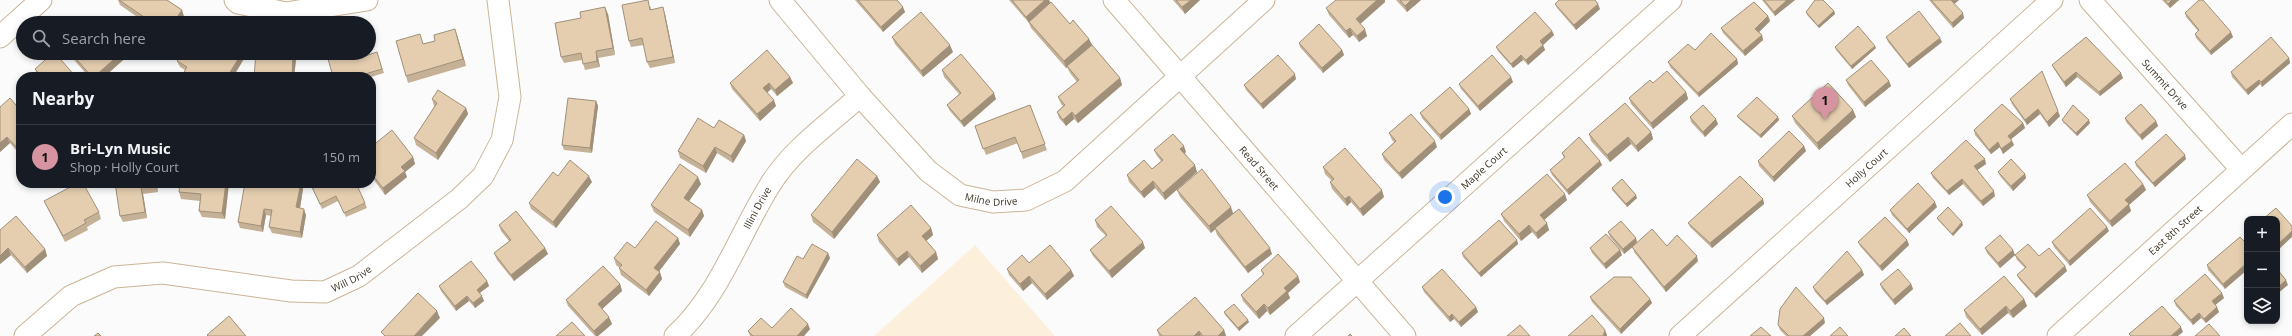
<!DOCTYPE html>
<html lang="en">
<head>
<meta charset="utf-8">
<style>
  :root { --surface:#171b24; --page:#20242c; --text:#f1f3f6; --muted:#9ea1a6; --line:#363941; --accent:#d5949f }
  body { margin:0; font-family:"Open Sans",sans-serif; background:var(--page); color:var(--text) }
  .controls { position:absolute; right:12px; bottom:12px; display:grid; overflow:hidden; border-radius:8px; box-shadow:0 2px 6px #0003 }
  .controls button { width:36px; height:36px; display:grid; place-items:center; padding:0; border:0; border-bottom:1px solid var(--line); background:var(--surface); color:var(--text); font:20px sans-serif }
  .you { position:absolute; left:1445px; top:197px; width:14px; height:14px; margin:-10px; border:3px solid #fff; border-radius:50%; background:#1a73e8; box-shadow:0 0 0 6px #1a73e833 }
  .badge { display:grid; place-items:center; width:26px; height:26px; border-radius:50%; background:var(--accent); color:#111; font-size:13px; font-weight:700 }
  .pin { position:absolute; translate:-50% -33px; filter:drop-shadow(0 1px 2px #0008) }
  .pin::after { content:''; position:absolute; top:21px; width:14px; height:12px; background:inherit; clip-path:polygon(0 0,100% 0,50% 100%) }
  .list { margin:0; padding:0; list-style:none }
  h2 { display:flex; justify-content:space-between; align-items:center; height:52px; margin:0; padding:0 16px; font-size:17px }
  h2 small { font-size:13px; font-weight:400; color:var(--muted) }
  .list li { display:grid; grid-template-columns:26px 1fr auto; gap:12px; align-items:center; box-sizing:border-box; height:64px; padding:0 16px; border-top:1px solid var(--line) }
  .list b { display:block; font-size:15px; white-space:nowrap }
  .list p { margin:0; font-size:13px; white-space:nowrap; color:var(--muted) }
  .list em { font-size:13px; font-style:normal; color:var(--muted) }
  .icon { flex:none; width:22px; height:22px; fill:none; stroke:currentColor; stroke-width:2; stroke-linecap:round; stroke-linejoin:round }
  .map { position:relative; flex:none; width:2292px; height:336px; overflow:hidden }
  .search { position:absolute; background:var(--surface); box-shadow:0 2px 6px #0003; left:16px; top:16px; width:360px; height:44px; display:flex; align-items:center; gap:10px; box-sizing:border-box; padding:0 14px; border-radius:22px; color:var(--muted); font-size:15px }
  .panel { position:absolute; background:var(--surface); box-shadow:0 2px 6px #0003; left:16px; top:72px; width:360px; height:116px; border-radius:16px }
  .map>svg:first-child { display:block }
  .education { fill:#fcf0dc }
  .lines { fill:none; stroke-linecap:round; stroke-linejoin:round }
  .minor-casing { stroke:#cbb597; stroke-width:23 }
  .minor { stroke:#fff; stroke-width:21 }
  .wall { fill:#c5b196 }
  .shaded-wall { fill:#a0907a }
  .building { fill:#e5ceaf; stroke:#a0907a }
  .labels { text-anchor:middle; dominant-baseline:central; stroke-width:3; stroke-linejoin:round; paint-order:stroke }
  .street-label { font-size:10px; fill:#3d3427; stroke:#fff }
</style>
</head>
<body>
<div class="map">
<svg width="2292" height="336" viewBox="0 0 2292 336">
  <rect width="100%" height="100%" fill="#fbfbfb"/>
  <path class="education" d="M975 245 1055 336H874Z"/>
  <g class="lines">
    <defs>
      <g id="minor">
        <path d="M235 0 238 3 286 13 367 0"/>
        <path id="s1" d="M780 0 860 96 928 171 960 195 993 202 1026 200 1065 181 1264 0"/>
        <path id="s2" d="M1114 0 1405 336"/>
        <path id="s3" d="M2090 0 2241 169"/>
        <path d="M0 37 41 0"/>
        <path id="s4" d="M25 336 71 296 114 277 163 273 291 291 325 292 359 276 459 199 483 176 502 140 510 97 498 0"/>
        <path id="s5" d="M675 336C720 295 738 236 770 185 792 149 829 124 860 96"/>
        <path id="s6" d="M1296 336 1671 0"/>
        <path id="s7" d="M1680 336 2052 0"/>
        <path id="s8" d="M2058 336 2292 124"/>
      </g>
    </defs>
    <use href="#minor" class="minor-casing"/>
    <use href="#minor" class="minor"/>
  </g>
  <path class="wall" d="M118 0H167L182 10 184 17 180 23H146L120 5Z
    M855 0H897L905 12 883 32Z
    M1009 0H1049L1050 3 1070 24 1089 39 1092 45 1120 78 1122 85 1078 123 1074 119 1066 126 1059 118 1057 112 1063 106 1061 104 1058 97 1077 82 1070 73 1067 67 1066 68 1031 28 1029 23Z
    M1173 0H1200L1185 14Z
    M1396 0H1421L1407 12Z
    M1762 0H1795L1775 16Z
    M1929 0H1959L1954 4 1964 18 1953 28Z
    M2162 0H2179L2170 8Z
    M1385 2 1360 24 1367 36 1359 42 1353 35 1349 38 1329 15 1326 8Z
    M1555 4 1600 9 1576 30 1557 8Z
    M651 6V9L665 14 675 63 650 68 647 62 644 45 631 47 629 41Z
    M1834 11 1835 14 1819 28 1807 15 1806 12Z
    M2185 13 2233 37 2211 55 2196 38 2195 34 2198 31 2186 17Z
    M608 14 615 55 598 58 600 67 585 70 582 60 564 63 561 57Z
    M1768 16 1770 21 1759 32 1762 35 1763 40 1745 56 1723 33 1721 28Z
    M1552 31 1554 35 1543 45 1545 50 1528 65 1523 60 1513 68 1498 51 1496 47Z
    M457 35 466 66 408 83 406 76 423 44Z
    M892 37 953 52 923 77 895 44Z
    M1886 37 1942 42 1909 68 1888 42Z
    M1299 43 1342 50 1344 55 1323 73 1300 47Z
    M1835 47 1876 48 1852 69 1836 50Z
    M1695 50 1737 59 1738 64 1699 97 1670 67 1668 62Z
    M377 52 384 73 371 77H333L362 57Z
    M68 53H131L104 77H89Z
    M245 57 233 77H182V76L185 70 180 67 177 61Z
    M2289 58 2290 63 2262 87 2260 84 2248 95 2232 77 2231 72Z
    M2052 65 2123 78 2100 96 2077 77 2066 87 2054 69Z
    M35 69 76 77H39L37 75Z
    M942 70 996 99 964 127 950 111 947 105 959 94 944 77Z
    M790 77 793 83 777 96 771 89 767 92 776 106 760 121 732 89 730 83Z
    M1296 79 1263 109 1246 90 1244 85Z
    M1846 80 1889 81 1891 86 1865 107 1848 85Z
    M1513 82 1480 111 1461 89 1459 84Z
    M1653 83 1686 92 1688 99 1653 129 1631 104 1629 98Z
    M432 99 466 108 468 114 438 160 416 145 414 138 435 106H434Z
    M2010 99 2060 116 2049 127 2040 114 2027 125 2012 104Z
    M596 101 598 106 592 153 564 150 562 145Z
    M1030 105 1047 150 1023 159 1018 143 986 155 975 126Z
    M0 107 21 111V156L10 143 0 152Z
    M1469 109 1471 114 1441 140 1422 118 1420 113Z
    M1853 110 1856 117 1819 150 1795 123 1792 116Z
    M1737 116 1778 117 1779 120 1761 138 1738 118Z
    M1690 117 1718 124 1705 137 1691 122Z
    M2125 118 2156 121 2158 126 2142 140 2126 122Z
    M2062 120 2090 123 2077 136 2063 122Z
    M2023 123 2025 128 2011 139 2014 145 2003 154 2000 147 1991 154 1975 135 1974 130Z
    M714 128 744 135 746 141 733 163 717 153 706 173 680 158 678 151Z
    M1651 132 1653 139 1638 152 1631 144 1610 162 1591 141 1589 134Z
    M1389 133 1437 147 1402 179 1384 160 1382 154 1394 142 1392 140Z
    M1804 146 1806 151 1774 182 1759 166 1758 161Z
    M371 147 413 157 415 164 405 172 407 177 385 195 371 176Z
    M1154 150 1186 152 1185 153 1197 172 1165 200 1155 188 1144 198 1129 182 1127 175 1152 169 1161 161 1157 156Z
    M1562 153 1600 161 1602 165 1569 195 1552 175 1550 170 1564 158Z
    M2186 159 2155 187 2136 166 2135 162Z
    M1986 164 1977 170 1995 196 1983 206 1963 184 1949 195 1933 178 1931 173Z
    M1323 167 1384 197 1363 216 1351 202 1347 206 1332 189 1330 182 1332 181 1325 174Z
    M1998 172 2025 174 2026 178 2013 191 2000 176Z
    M558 176 592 182 556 228 531 209 529 203Z
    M877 176 880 182 834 239 813 222 811 215Z
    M115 183H156L158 192 143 194 147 218 123 222 120 216Z
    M229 183 225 219 202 217 199 211 200 201 181 199 179 192Z
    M301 183 303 189 300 208 306 215 302 238 272 233 269 227 271 216 266 215 263 232 240 228 238 222Z
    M310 183 365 203 367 208 346 217 338 201 322 209Z
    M701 184 689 201 702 210 704 216 690 237 654 212 651 205Z
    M2143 184 2146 190 2129 205 2131 211 2112 227 2090 202 2087 195Z
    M1612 188 1637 198 1627 207 1612 190Z
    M1177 190 1233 213 1272 254 1248 273 1217 235 1215 229 1211 233 1180 197Z
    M1763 199 1764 204 1712 248 1690 227 1688 223Z
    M1567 200 1544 220 1549 230 1538 239 1532 232 1521 241 1504 221 1501 214Z
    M44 201 99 212 101 219 87 227 88 230 65 242 47 207Z
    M1937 207 1909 233 1892 215 1890 210Z
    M1937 218 1963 225 1953 236 1938 220Z
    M1095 220 1145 248 1112 278 1093 256 1090 250 1106 236 1097 227Z
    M499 225 545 248 548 254 514 281 497 260 494 253 509 241 501 231Z
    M931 228 933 235 926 241 936 252 938 259 922 273 909 257 899 266 879 242 877 235Z
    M0 230 45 249 47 256 27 273 11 255 0 264Z
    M2109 231 2070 266 2054 247 2052 242Z
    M1608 232 1636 238 1637 243 1667 246 1698 261 1666 292 1634 252 1633 247 1624 254 1610 237Z
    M2240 237 2225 289 2208 270 2207 265Z
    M678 238 680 244 659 271 662 279 649 296 621 275 619 268H620L616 265 614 258 635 248Z
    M1517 240 1518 244 1481 277 1463 257 1462 253Z
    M1907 240 1909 245 1882 271 1860 246 1858 242Z
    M1590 248 1620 250 1622 255 1606 269 1592 253Z
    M1985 248 2013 250 2015 255 2000 268 1987 253Z
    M828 253 830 258 807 299 785 287 783 282 803 259Z
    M2015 255 2039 256 2067 271 2036 298 2019 279 2017 275 2025 268 2017 260Z
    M1029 263 1071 270 1074 276 1047 300 1032 283 1023 291 1009 275 1007 269Z
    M1261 270 1300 282 1288 293 1290 298 1270 315 1267 311 1259 319 1243 301 1241 295 1263 275Z
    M1862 270 1864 275 1827 305 1815 292 1813 287Z
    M487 281 489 286 480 293 484 301 475 308 469 301 456 311 441 291 439 286Z
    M620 284 622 291 602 309 612 324 598 336H595L568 306 566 300Z
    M1880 284H1911L1913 289 1895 305 1882 289Z
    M1422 287 1478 312 1461 327 1454 319 1450 322 1424 292Z
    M1590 297 1650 299 1652 303 1621 334 1592 302Z
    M2224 298 2215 305 2219 312 2206 323 2201 318 2193 325 2176 306 2174 301Z
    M2024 299 2027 306 2013 318 2008 313 1982 335 1966 317 1964 310Z
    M1224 312 1249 322 1239 331 1225 315Z
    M1825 323 1810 336H1786L1780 330 1778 325Z
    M772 328 810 329 804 336H750L748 331Z
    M1157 330H1224L1226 336H1159Z"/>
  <path class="shaded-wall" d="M1045 0H1049L1051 4 1029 23 1026 17Z
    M1191 0H1200L1185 14 1182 7Z
    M1377 0H1385V2L1358 26 1356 19Z
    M1411 0H1421L1407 12 1405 6Z
    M1787 0H1795L1775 16 1774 12Z
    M1951 0H1959L1953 5Z
    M2172 0H2179L2170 8 2168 4Z
    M1598 4 1600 9 1576 30 1574 25Z
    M605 7 608 14 615 55 613 48Z
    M663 7 665 14 675 63 673 57Z
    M903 7 905 12 883 32 881 27Z
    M182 10 184 17 180 23H173Z
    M1834 11 1835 14 1819 28 1818 26Z
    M1963 13 1964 18 1953 28 1952 23Z
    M1768 16 1770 21 1757 34 1755 29Z
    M1350 28 1353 35 1349 38 1346 31Z
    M455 29 457 35 466 66 463 59Z
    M1365 29 1367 36 1359 42 1357 36Z
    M1552 31 1554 35 1542 46 1540 41Z
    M2231 32 2233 37 2211 55 2210 51Z
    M1762 35 1763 40 1745 56 1743 51Z
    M1940 38 1942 42 1909 68 1907 64Z
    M1089 39 1092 45 1066 68 1064 61Z
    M950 45 953 52 923 77 921 71Z
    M1543 45 1545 50 1528 65 1526 60Z
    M1875 46 1876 48 1852 69 1851 66Z
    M1342 50 1344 55 1323 73 1322 68Z
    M596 51 598 58 600 67 597 61Z
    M121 53H131L104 77H94Z
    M242 53H244L245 57 233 77H227Z
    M293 54 296 61 294 77H292Z
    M1521 55 1523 60 1513 68 1511 64Z
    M2289 58 2290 63 2262 87 2261 82Z
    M1737 59 1738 64 1699 97 1698 93Z
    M2076 72 2077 77 2066 87 2064 82Z
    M2121 73 2123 78 2100 96 2099 92Z
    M1295 74 1296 79 1263 109 1261 104Z
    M790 77 793 83 777 96 775 90Z
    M1511 77 1513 82 1480 111 1478 106Z
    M1120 78 1122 85 1078 123 1075 116Z
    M2259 80 2260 84 2248 95 2246 90Z
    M1889 81 1891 86 1865 107 1864 102Z
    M769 83 771 89 766 94 763 88Z
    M1686 92 1688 99 1653 129 1651 123Z
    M994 93 996 99 964 127 961 121Z
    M774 100 776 106 760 121 757 114Z
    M596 101 598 106 592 153 590 148Z
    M466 108 468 114 438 160 436 153Z
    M1469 109 1471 114 1441 140 1440 135Z
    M2038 109 2040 114 2027 125 2025 120Z
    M1853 110 1856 117 1819 150 1817 143Z
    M2058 111 2060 116 2049 127 2047 122Z
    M1072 112 1074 119 1066 126 1063 120Z
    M1778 117 1779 120 1761 138 1760 135Z
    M1716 119 1718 124 1705 137 1703 132Z
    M2089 120 2090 123 2077 136 2076 133Z
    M2156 121 2158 126 2142 140 2140 135Z
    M2023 123 2025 128 2010 140 2008 136Z
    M1651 132 1653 139 1638 152 1636 146Z
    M744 135 746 141 733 163 731 156Z
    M7 137 10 143 0 152V143Z
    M1628 137 1631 144 1610 162 1607 155Z
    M1435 141 1437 147 1402 179 1399 173Z
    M2012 141 2014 145 2003 154 2001 149Z
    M1998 142 2000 147 1991 154 1989 150Z
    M1184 146 1186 152 1183 155 1180 149Z
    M1804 146 1806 151 1774 182 1773 177Z
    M715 147 717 153 706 173 703 166Z
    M2185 155 2186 159 2155 187 2153 183Z
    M413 157 415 164 405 172 407 177 385 195 383 188 401 167Z
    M1985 159 1986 164 1976 171 1974 166Z
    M1600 161 1602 165 1569 195 1567 190Z
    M1195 165 1197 172 1165 200 1163 193Z
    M2025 174 2026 178 2013 191 2011 186Z
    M589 176 592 182 556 228 553 222Z
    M877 176 880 182 834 239 832 232Z
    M698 177 701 184 687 204 684 198Z
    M1962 179 1963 184 1949 195 1947 191Z
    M1153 181 1155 188 1144 198 1141 192Z
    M155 183H156L158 192 155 185Z
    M226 183H229L225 219 222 213Z
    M301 183 303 189 299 214 296 207Z
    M2143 184 2146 190 2129 205 2131 211 2112 227 2110 221 2125 200Z
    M141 187 143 194 147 218 145 212Z
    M1382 190 1384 197 1363 216 1360 209Z
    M1994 191 1995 196 1983 206 1981 201Z
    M1565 194 1567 200 1542 222 1540 215Z
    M1636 195 1637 198 1627 207 1626 204Z
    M1349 196 1351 202 1347 206 1345 199Z
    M1763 199 1764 204 1712 248 1710 243Z
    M1935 202 1937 207 1909 233 1907 229Z
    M1231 207 1233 213 1211 233 1209 226Z
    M264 209 266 215 263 232 261 226Z
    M304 209 306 215 302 238 300 232Z
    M702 210 704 216 690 237 688 230Z
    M1962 222 1963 225 1953 236 1952 234Z
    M1547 223 1549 230 1538 239 1536 233Z
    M1529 225 1532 232 1521 241 1519 234Z
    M2107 227 2109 231 2070 266 2069 261Z
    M931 228 933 235 924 243 922 236Z
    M2292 231V237L2277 251V245Z
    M678 238 680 244 657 274 654 268Z
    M1636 238 1637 243 1624 254 1623 249Z
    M1517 240 1518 244 1481 277 1479 273Z
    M1907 240 1909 245 1882 271 1880 266Z
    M1143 242 1145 248 1112 278 1109 271Z
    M8 248 11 255 0 264V256Z
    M545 248 548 254 514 281 511 275Z
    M1270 248 1272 254 1248 273 1245 267Z
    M45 249 47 256 27 273 25 267Z
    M1620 250 1622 255 1606 269 1604 264Z
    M2013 250 2015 255 2000 268 1998 263Z
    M907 251 909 257 899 266 897 259Z
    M936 252 938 259 922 273 920 266Z
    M828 253 830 258 807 299 806 295Z
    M1697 256 1698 261 1666 292 1664 287Z
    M2247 263V270L2225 289 2223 284Z
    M2065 266 2067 271 2036 298 2034 294Z
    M1071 270 1074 276 1047 300 1045 294Z
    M1862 270 1864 275 1827 305 1825 301Z
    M660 272 662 279 649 296 646 290Z
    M1029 276 1032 283 1023 291 1020 284Z
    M1298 276 1300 282 1288 293 1290 298 1270 315 1268 308 1284 288Z
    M2286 280 2288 285 2277 294V288Z
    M487 281 489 286 478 294 477 290Z
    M620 284 622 291 600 311 598 304Z
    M1911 284 1913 289 1895 305 1893 300Z
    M2222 293 2224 298 2214 306 2212 301Z
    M467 296 469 301 456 311 455 306Z
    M482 296 484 301 475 308 473 303Z
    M1650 299 1652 303 1621 334 1620 329Z
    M2024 299 2027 306 2013 318 2010 311Z
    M1264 304 1267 311 1259 319 1256 312Z
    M2006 306 2008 313 1982 335 1980 329Z
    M1476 307 1478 312 1461 327 1459 322Z
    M2217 307 2219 312 2206 323 2204 319Z
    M437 311 440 318 422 336H414Z
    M2199 313 2201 318 2193 325 2191 320Z
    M1452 314 1454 319 1450 322 1449 317Z
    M609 317 612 324 598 336H596L594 331Z
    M1824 318 1825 323 1810 336H1803Z
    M1248 320 1249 322 1239 331 1238 328Z
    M808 324 810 329 804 336H797Z
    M2181 327 2183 332 2178 336H2171Z
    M1224 330 1226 336H1218Z
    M1605 330 1607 335V336H1603Z
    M1199 331 1201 336H1194Z"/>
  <path class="building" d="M119 0H167L182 10 173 23H153Z
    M648 0 650 10 663 7 673 57 647 62 642 38 629 41 622 5Z
    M858 0H897L903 7 881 27Z
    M1012 0H1045L1026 17Z
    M1176 0H1191L1182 7Z
    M1336 0H1377L1356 19 1365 29 1357 36 1350 28 1346 31 1326 8Z
    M1400 0H1411L1405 6Z
    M1559 0H1595L1598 4 1574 25 1555 4Z
    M1764 0H1787L1774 12Z
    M1815 0H1823L1834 11 1818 26 1806 12Z
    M1931 0H1951L1963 13 1952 23Z
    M2165 0H2172L2168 4Z
    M2199 0H2203L2231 32 2210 51 2195 34 2199 30 2185 13Z
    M1051 2 1070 24 1073 20 1089 39 1064 61 1029 22Z
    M1754 2 1768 16 1755 29 1762 35 1743 51 1721 28Z
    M605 7 613 48 596 51 597 61 583 64 581 53 561 57 555 23 581 18 580 12Z
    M1919 11 1940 38 1907 64 1886 37Z
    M921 12 950 45 921 71 892 37Z
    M1535 12 1552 31 1540 41 1543 45 1526 60 1521 55 1511 64 1496 47Z
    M1319 24 1342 50 1322 68 1299 43Z
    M1858 26 1875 46 1851 66 1835 47Z
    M455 29 463 59 406 76 396 41 420 34 423 44 435 41 434 35Z
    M1711 33 1737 59 1698 93 1668 62 1688 44 1695 50Z
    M2086 37 2121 73 2099 92 2076 72 2064 82 2052 65Z
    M2271 37 2289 58 2261 82 2259 80 2246 90 2231 72Z
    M1092 45 1120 78 1075 116 1072 112 1063 120 1057 112 1065 105 1058 97 1079 80 1067 66Z
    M767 50 790 77 775 90 769 83 763 88 774 100 757 114 730 83Z
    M377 52 382 69 355 77H333L327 55 333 53H361L362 57Z
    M53 53H55L76 77H42L35 69Z
    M71 53H121L94 77H92Z
    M182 53H242L227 77H183L182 76 187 67 177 61Z
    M256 53H276L293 54 292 77H254Z
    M961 54 994 93 961 121 947 105 961 93 942 70Z
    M1278 55 1295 74 1261 104 1244 85Z
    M1492 55 1511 77 1478 106 1459 84Z
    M1871 60 1889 81 1864 102 1846 80Z
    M1667 71 1686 92 1651 123 1629 98 1650 80 1653 83Z
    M2042 71 2058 111 2047 122 2038 109 2025 120 2010 99Z
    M1828 83 1853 110 1817 143 1792 116Z
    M1450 87 1469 109 1440 135 1420 113Z
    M438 90 466 108 436 153 414 138 437 103 432 99Z
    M1757 97 1778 117 1760 135 1737 116Z
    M10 98 21 111V152L7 137 0 143V107Z
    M568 98 596 101 590 148 562 145Z
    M1625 103 1651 132 1636 146 1628 137 1607 155 1589 134Z
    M2002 104 2023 123 2008 136 2012 141 2001 149 1998 142 1989 150 1974 130Z
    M2141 104 2156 121 2140 135 2125 118Z
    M1030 105 1045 144 1021 152 1015 137 983 149 975 126Z
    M1703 105 1716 119 1703 132 1690 117Z
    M2073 105 2089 120 2076 133 2062 120Z
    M1411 114 1435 141 1399 173 1382 154 1396 141 1389 133Z
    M698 118 714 128 719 120 744 135 731 156 715 147 703 166 678 151Z
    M392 130 413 157 401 167 405 171 383 188 371 173V147Z
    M1789 131 1804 146 1773 177 1758 161Z
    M1173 134 1184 146 1180 149 1195 165 1163 193 1153 181 1141 192 1127 175 1144 160 1152 169 1163 160 1154 150Z
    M2166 134 2185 155 2153 183 2135 162Z
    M1579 137 1600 161 1567 190 1550 170 1565 157 1562 153Z
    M1966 140 1985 159 1974 166 1994 191 1981 201 1962 179 1947 191 1931 173Z
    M1345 148 1382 190 1360 209 1349 196 1345 199 1330 182 1334 179 1323 167Z
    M857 159 877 176 832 232 811 215Z
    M2011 159 2025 174 2011 186 1998 172Z
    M570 160 589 176 553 222 529 203 553 172 558 176Z
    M2125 163 2143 184 2125 200 2129 204 2110 221 2087 195Z
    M680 164 698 177 684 198 702 210 688 230 651 205Z
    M1202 169 1231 207 1209 226 1177 190Z
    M1547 174 1565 194 1540 215 1547 223 1536 233 1529 225 1519 234 1501 214Z
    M1740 176 1763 199 1710 243 1688 223Z
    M1622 179 1636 195 1626 204 1612 188Z
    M78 183H83L99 212 84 220 86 223 63 236 44 201Z
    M115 183H155V185L141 187 145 212 120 216Z
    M180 183H226L222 213 199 211 201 194 179 192Z
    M245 183H301L296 207 304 209 300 232 269 227 272 210 264 209 261 226 238 222Z
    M310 183H356L365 203 344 213 336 196 320 204Z
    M1918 183 1935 202 1907 229 1890 210Z
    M911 205 931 228 922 236 936 252 920 266 907 251 897 259 877 235Z
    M1111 206 1143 242 1109 271 1090 250 1107 235 1095 220Z
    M1948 207 1962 222 1952 234 1937 218Z
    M2090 208 2107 227 2069 261 2052 242Z
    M2276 208 2292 226V231L2277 245V219H2263Z
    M1239 209 1270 248 1245 267 1215 228Z
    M516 211 545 248 511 275 494 253 511 240 499 225Z
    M16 216 45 249 25 267 8 248 0 256V230Z
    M1885 217 1907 240 1880 266 1858 242Z
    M1499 220 1517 240 1479 273 1462 253Z
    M656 221 678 238 654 268 660 272 646 290 619 268 622 265 614 258 627 242 635 248Z
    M1621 221 1636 238 1623 249 1608 232Z
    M1652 229 1667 246 1677 235 1697 256 1664 287 1632 247Z
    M1606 234 1620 250 1604 264 1590 248Z
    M2000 235 2013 250 1998 263 1985 248Z
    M2240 237 2247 244V263L2223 284 2207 265Z
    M812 244 828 253 806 295 783 282 797 256 803 259Z
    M2028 244 2039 256 2049 248 2065 266 2034 294 2017 275 2026 267 2015 255Z
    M1050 245 1071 270 1045 294 1029 276 1020 284 1007 269 1022 255 1029 263Z
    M1847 251 1862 270 1825 301 1813 287Z
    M1278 254 1298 276 1284 288 1287 291 1268 308 1264 304 1256 312 1241 295 1264 274 1261 270Z
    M471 261 487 281 477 290 482 296 473 303 467 296 455 306 439 286Z
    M603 266 620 284 598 304 609 317 594 331 566 300Z
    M1442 269 1476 307 1459 322 1452 314 1449 317 1422 287Z
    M1898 269 1911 284 1893 300 1880 284Z
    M2277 269 2286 280 2277 288Z
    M2205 274 2222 293 2212 301 2217 307 2204 319 2199 313 2191 320 2174 301Z
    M2004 276 2024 299 2010 311 2006 306 1980 329 1964 310Z
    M1614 277H1631L1650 299 1620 329 1590 297Z
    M1796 287 1824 318 1803 336H1789L1778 325 1780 309Z
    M418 293 437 311 414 336H385L381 332Z
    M1195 297 1224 330 1218 336H1203L1199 331 1194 336H1162L1157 330Z
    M1234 304 1248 320 1238 328 1224 312Z
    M2162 306 2181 327 2171 336H2131L2129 334Z
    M791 308 808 324 797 336H753L748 331 761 318 772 328Z
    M1592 315 1605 330 1603 336H1568Z
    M229 316 246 336H208L207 335Z
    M572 322 585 336H556Z
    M1960 323 1971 336H1945Z
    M2209 324 2220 336H2195Z
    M1520 325 1530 336H1507Z
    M1761 327 1771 336H1750Z
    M1840 327 1848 336H1830Z
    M1904 328 1911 336H1895Z
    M98 333 101 336H94Z
    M1350 334 1352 336H1348Z"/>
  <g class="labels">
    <g class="street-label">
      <text stroke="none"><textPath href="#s3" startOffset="113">Summit Drive</textPath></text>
      <text stroke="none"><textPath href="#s2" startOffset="222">Read Street</textPath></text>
      <text stroke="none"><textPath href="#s6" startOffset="252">Maple Court</textPath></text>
      <text stroke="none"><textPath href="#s7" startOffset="251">Holly Court</textPath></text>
      <text stroke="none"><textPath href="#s1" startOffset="298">Milne Drive</textPath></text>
      <text stroke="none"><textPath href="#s5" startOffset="153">Illini Drive</textPath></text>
      <text stroke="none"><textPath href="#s8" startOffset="158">East 8th Street</textPath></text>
      <text stroke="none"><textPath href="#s4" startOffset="350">Will Drive</textPath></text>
    </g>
  </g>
</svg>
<div class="controls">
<button>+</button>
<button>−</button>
<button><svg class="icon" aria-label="layers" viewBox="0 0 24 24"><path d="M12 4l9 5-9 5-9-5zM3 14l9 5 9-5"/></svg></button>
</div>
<div class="you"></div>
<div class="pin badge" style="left:1825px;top:120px">1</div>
<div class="search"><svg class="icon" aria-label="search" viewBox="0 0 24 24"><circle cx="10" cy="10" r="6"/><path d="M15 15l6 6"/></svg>Search here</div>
<section class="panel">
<h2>Nearby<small></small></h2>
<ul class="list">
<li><span class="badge">1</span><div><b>Bri-Lyn Music</b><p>Shop · Holly Court</p></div><em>150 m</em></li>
</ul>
</section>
</div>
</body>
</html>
